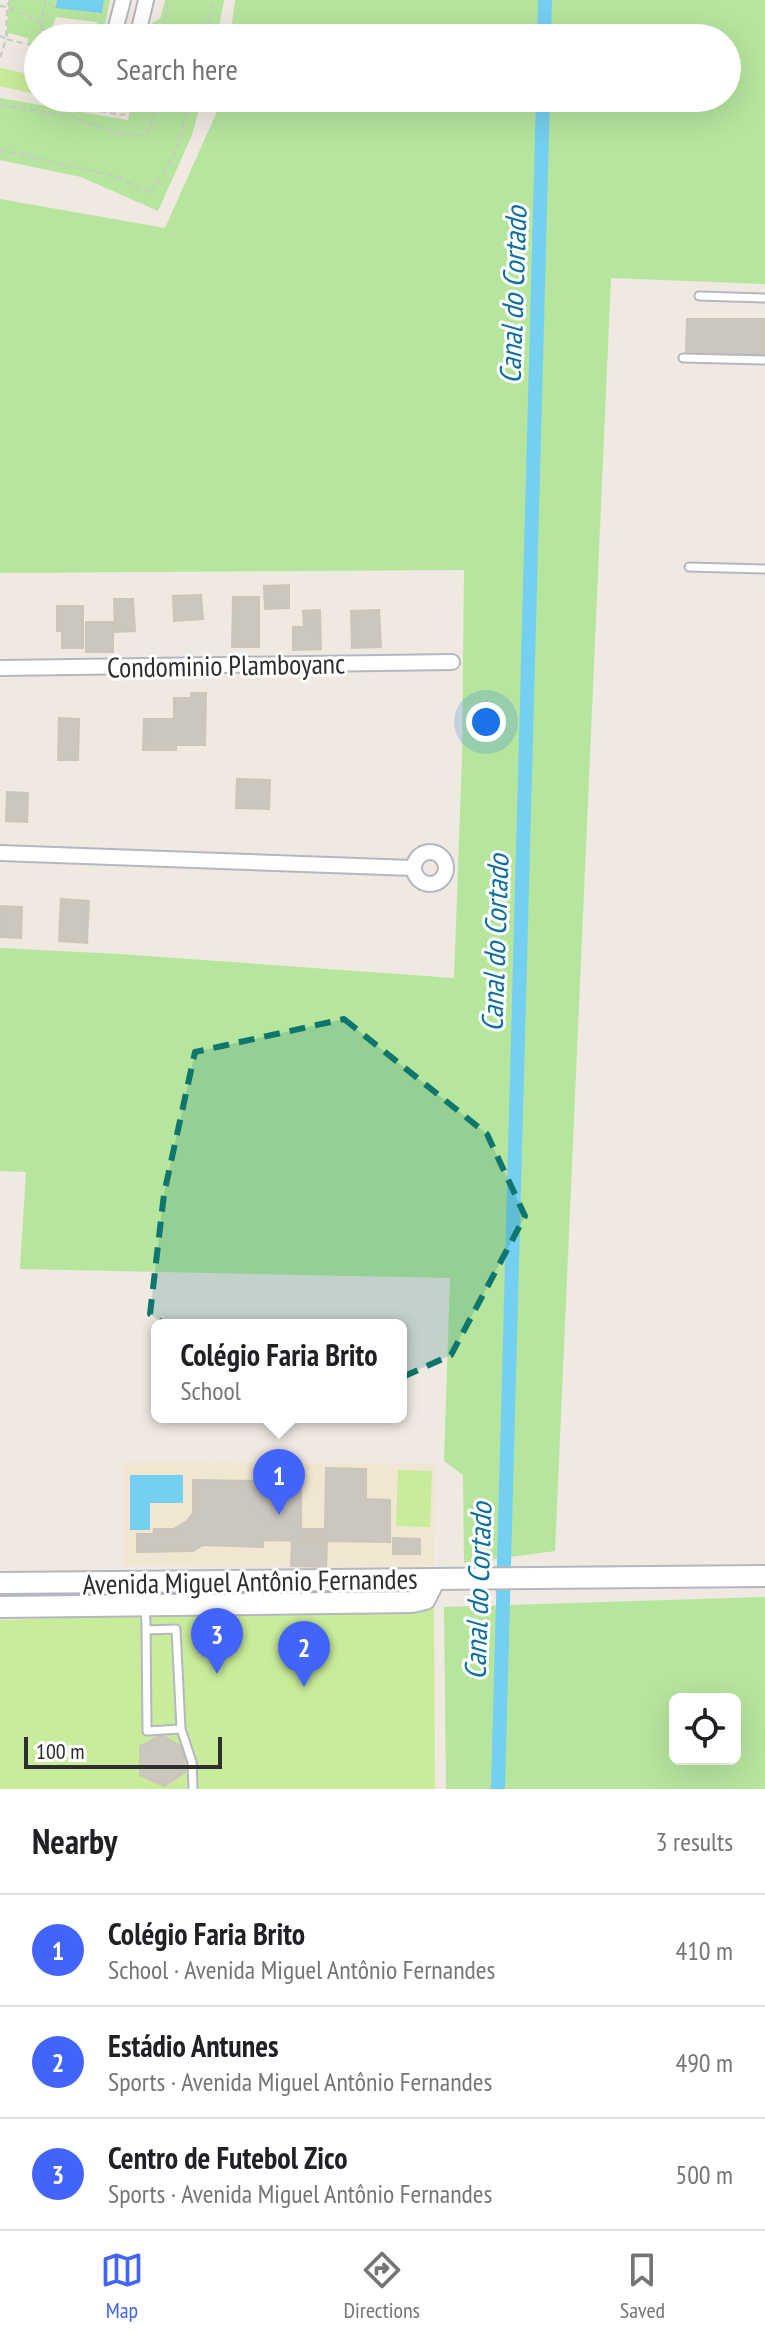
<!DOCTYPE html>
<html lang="en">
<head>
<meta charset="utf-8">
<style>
  :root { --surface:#fff; --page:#f2f2f2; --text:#202124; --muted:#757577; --line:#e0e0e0; --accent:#4264fb }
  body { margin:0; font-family:"PT Sans Narrow",sans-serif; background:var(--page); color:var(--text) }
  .controls { position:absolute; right:24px; bottom:24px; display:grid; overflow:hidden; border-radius:12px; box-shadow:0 8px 32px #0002 }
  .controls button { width:72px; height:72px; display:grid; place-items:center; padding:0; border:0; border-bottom:2px solid var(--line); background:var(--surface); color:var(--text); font:40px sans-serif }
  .scale { position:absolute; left:24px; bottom:20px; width:198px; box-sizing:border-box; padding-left:8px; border:4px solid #2e2e2e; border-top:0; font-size:22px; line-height:28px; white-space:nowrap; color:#2e2e2e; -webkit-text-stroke:6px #fff; paint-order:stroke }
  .you { position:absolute; left:486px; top:722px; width:28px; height:28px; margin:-20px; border:6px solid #fff; border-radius:50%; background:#1a73e8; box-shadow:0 0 0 12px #1a73e833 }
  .badge { display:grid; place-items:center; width:52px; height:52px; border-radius:50%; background:var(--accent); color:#fff; font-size:26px; font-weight:700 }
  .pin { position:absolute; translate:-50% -66px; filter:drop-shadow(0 2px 4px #0008) }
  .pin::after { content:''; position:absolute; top:42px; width:28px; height:24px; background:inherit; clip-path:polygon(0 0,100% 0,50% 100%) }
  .popup { position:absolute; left:151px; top:1319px; width:256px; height:104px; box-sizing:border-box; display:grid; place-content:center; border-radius:12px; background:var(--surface); filter:drop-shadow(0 2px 6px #0005); font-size:26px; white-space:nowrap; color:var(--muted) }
  .popup b { font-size:30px; color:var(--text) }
  .popup::after { content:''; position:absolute; left:50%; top:100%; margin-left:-16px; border:16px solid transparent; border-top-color:var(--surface) }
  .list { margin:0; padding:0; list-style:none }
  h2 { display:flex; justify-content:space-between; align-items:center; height:104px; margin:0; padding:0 32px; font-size:34px }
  h2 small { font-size:26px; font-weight:400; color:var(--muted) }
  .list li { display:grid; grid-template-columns:52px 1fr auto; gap:24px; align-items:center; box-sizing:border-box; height:112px; padding:0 32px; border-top:2px solid var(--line) }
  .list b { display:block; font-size:30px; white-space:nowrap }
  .list p { margin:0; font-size:26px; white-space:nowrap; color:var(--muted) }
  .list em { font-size:26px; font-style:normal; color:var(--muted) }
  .icon { flex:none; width:44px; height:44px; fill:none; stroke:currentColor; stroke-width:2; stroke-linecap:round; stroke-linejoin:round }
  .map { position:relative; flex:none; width:765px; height:1789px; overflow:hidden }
  .search { position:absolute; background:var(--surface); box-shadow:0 8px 32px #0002; left:24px; right:24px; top:24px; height:88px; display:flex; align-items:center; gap:20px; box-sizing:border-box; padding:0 28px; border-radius:44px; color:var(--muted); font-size:30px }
  .sheet { height:440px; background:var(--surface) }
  nav { display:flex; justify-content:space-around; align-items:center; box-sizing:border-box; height:112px; border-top:2px solid var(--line); background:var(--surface); font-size:22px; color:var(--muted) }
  nav a { display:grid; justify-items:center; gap:4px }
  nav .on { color:var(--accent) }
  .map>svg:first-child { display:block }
  .education { fill:#f0e6d1 }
  .green { fill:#b6e59e; fill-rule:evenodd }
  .pitch { fill:#c9ec9a }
  .water { fill:#75cff0 }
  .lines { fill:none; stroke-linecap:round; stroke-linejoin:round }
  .canal { stroke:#75cff0; stroke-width:14 }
  .building { fill:#cbc7bf; stroke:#cbc5ba; stroke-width:2 }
  .lane-casing { stroke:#b4b7c1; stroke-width:11 }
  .street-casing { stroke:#b4b7c1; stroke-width:18 }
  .secondary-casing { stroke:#b4b7c1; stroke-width:24 }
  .path { stroke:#c9c9c9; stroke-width:2; stroke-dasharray:6 4; stroke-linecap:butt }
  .lane { stroke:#fff; stroke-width:7 }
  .street { stroke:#fff; stroke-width:14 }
  .secondary { stroke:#fff; stroke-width:20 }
  .marked { fill:#0f766e; fill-opacity:0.2; stroke:#0f766e; stroke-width:6; stroke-dasharray:16 10; stroke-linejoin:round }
  .labels { text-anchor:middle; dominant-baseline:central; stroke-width:6; stroke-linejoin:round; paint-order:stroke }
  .street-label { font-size:28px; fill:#2e2e2e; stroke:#fff }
  .water-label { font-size:30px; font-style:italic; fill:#0d6fa3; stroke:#fff }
</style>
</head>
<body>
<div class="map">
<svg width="765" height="1789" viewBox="0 0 765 1789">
  <rect width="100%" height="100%" fill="#efe9e1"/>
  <path class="education" d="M124 1462 435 1464 434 1568 123 1566Z"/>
  <path class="green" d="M9 0H57L55 7 102 13 104 0H110L102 38H83L41 30 40 38H38V47L28 44V38L9 33 6 39ZM56 17 97 22 96 33 52 27Z
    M165 0H224L217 38H151L152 23 160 19Z
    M235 0H765V284L611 278 555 1551 464 1563 463 1475 444 1461 450 1278 20 1269 26 1172 0 1171V948L119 954 454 978 462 758 464 570 0 573V199L165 228 223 98H727V38H230Z
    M0 98 128 120 131 106 136 98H202L192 135 158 211 81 177 0 160Z
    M765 1597V1789H446L444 1607ZM675 1699H735V1759H675Z"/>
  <path class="pitch" d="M0 68 38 76V95L0 86Z
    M398 1470 432 1471 430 1527 396 1526Z
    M434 1606 435 1789H0V1620Z"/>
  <path class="water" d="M57 0H104L102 13 55 8Z
    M130 1475H183V1503H150V1530H130Z"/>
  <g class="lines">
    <path class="canal" d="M544 38 545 0
      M498 1789 543 98"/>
  </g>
  <path class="building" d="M687 319H765V354L686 355Z
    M289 585V608L265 609 264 586Z
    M201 595 203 619 174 621 173 596Z
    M233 597H259V647H232Z
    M114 599H133L135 631 115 632Z
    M57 606H83V648H62V631H57Z
    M320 610 321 649 293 650V627H304L303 611Z
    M379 610 381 647 352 648 351 611Z
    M86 622H113V652H86Z
    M191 693H206L205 745H176V750H143L144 719H174V698H191Z
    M59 718 79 719 78 760H58Z
    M237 779 270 780 269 809 236 808Z
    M7 792 28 793 27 822 6 821Z
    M61 899 89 901 87 943 59 941Z
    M0 906 22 907 21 938 0 937Z
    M326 1468 366 1469V1499L390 1500V1542L263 1540V1547L203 1545 193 1551 137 1552V1534H153L154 1529H174L187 1521 193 1513V1480L261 1481V1471L301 1472V1529H325Z
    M393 1538 420 1539V1554H393Z
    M292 1541 327 1542 326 1567 291 1566Z
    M162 1735 184 1748 185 1772 164 1786 140 1775V1746Z"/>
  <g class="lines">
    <defs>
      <path id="lane" d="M699 296 765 298
        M683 358 765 360
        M689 567 765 569
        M145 1609 146 1623 147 1731 181 1729 176 1629 146 1630
        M181 1729 192 1762 193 1789"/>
      <path id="street" d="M113 38 123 0
        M137 38 146 0
        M0 668 452 662
        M414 868a16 16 0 1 1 32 0a16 16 0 1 1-32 0Z
        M0 853 413 868"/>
      <path id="secondary" d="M0 1583 765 1576
        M0 1607 412 1602 425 1599 435 1579"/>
    </defs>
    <use href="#lane" class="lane-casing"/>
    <use href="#street" class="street-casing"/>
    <use href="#secondary" class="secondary-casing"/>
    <path class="path" d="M10 0 7 7 41 22 46 0
      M0 6 7 7 6 39 38 47
      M41 30 83 38
      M0 36 6 39 0 58
      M40 38 41 23
      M163 38 168 0
      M206 38 213 0
      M82 98 80 107 120 115 127 114 132 98
      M0 105 76 117C84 124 127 137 138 135 142 135 146 132 150 130L158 98
      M0 150 114 176 151 193 176 150 192 98"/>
    <use href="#lane" class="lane"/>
    <use href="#street" class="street"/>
    <use href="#secondary" class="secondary"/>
  </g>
  <path class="marked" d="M344 1019 487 1134 525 1216 451 1355 304 1422 150 1314 164 1194 195 1052Z"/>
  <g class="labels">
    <g class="street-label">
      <text transform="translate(226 665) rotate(-1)">Condominio Plamboyanc</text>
      <text transform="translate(250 1581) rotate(-1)">Avenida Miguel Antônio Fernandes</text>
    </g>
    <g class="water-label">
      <text transform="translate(512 295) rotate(-88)">Canal do Cortado</text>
      <text transform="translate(494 943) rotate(-88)">Canal do Cortado</text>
      <text transform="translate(477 1591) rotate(-88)">Canal do Cortado</text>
    </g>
  </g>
</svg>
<div class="controls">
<button><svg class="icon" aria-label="locate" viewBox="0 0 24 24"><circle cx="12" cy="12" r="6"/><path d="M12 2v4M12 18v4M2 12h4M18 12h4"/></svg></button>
</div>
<div class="scale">100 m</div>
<div class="you"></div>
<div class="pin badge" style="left:279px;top:1515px">1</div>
<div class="popup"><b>Colégio Faria Brito</b>School</div>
<div class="pin badge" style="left:304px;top:1687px">2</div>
<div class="pin badge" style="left:217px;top:1674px">3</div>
<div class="search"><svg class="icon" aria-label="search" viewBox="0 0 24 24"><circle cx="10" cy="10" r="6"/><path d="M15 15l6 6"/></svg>Search here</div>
</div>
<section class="sheet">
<h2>Nearby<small>3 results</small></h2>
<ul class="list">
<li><span class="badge">1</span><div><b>Colégio Faria Brito</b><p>School · Avenida Miguel Antônio Fernandes</p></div><em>410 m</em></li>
<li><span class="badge">2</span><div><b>Estádio Antunes</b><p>Sports · Avenida Miguel Antônio Fernandes</p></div><em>490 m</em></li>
<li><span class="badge">3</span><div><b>Centro de Futebol Zico</b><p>Sports · Avenida Miguel Antônio Fernandes</p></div><em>500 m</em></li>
</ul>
</section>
<nav>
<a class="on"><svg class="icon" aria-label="map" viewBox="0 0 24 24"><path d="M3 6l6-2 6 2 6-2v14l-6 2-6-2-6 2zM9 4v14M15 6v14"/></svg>Map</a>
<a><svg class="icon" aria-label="directions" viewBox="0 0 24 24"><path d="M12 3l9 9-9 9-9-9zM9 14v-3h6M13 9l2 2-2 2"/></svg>Directions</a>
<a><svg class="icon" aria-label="saved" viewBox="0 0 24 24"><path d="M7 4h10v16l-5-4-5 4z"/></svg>Saved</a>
</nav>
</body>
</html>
